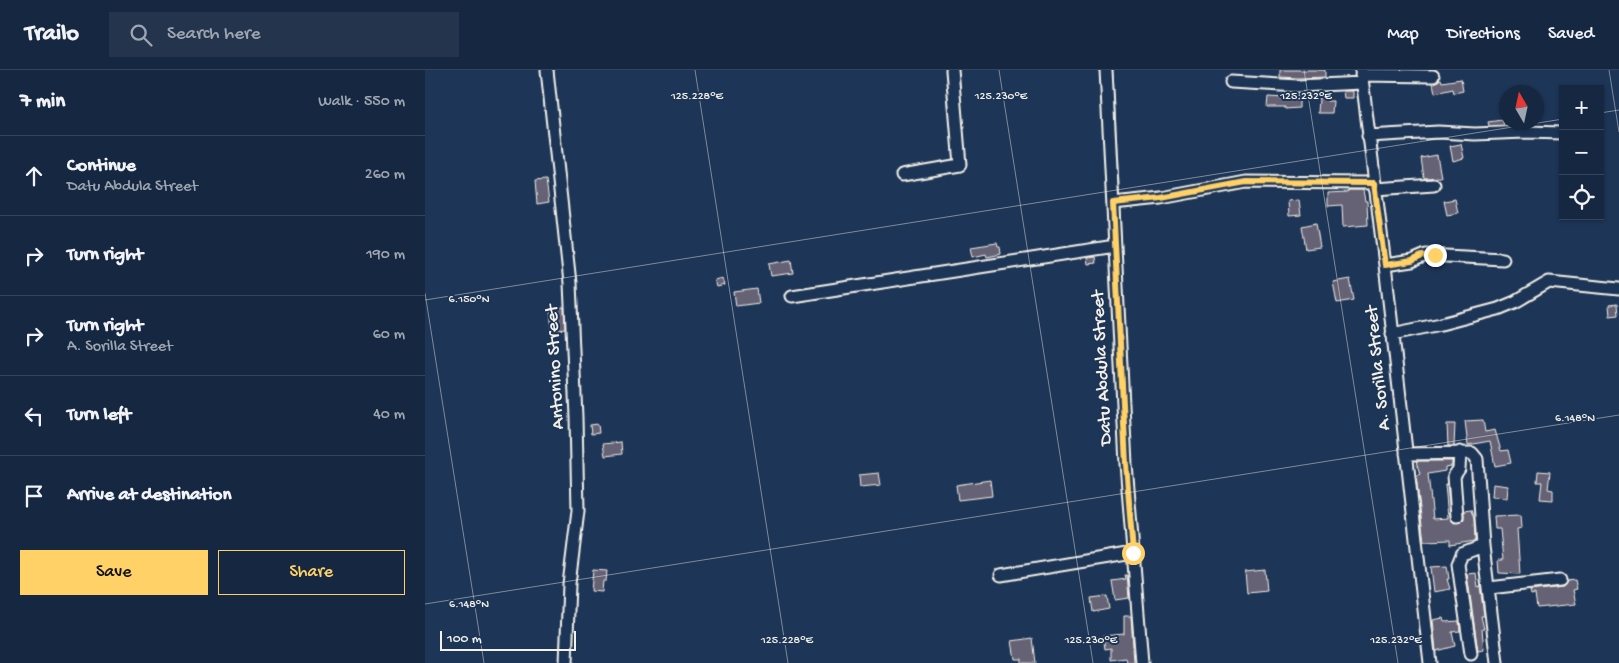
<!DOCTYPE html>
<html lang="en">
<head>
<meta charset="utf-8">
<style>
  :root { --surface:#162841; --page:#23344c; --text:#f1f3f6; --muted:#9ea6b1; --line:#35445a; --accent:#ffd166 }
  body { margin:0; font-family:"Gochi Hand",sans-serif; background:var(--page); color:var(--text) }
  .controls { position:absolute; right:15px; top:15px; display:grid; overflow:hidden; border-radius:0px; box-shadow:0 1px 4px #0004 }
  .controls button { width:45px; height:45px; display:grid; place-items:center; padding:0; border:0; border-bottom:1px solid var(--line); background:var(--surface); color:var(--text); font:25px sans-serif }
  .compass { position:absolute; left:1074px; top:15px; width:45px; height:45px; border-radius:50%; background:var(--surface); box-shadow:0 1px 4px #0004; rotate:351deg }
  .scale { position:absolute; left:15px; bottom:12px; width:136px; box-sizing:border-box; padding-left:5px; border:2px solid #f4f1e8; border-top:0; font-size:14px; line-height:18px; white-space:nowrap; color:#f4f1e8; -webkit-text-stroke:4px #1d3557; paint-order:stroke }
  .stop { position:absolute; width:15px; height:15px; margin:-11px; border:4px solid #ffd166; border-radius:50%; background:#fff }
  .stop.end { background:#ffd166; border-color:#fff; box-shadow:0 1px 5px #0008 }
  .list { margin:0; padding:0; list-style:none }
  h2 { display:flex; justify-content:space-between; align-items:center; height:65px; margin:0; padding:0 20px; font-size:21px }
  h2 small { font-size:16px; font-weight:400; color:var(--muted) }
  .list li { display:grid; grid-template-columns:32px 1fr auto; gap:15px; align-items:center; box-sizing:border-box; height:80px; padding:0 20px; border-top:1px solid var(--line) }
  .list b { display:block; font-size:19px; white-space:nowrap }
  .list p { margin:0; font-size:16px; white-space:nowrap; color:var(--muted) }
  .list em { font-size:16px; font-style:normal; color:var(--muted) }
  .actions { display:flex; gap:10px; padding:15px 20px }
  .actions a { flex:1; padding:11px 0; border:1px solid var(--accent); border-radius:0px; text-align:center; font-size:18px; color:var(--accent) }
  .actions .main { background:var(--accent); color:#111 }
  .icon { flex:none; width:28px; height:28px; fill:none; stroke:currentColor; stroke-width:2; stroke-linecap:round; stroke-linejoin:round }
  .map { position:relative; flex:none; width:1194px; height:593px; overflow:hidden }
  header { display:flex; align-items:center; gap:30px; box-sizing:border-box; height:70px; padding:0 25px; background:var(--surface); border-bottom:1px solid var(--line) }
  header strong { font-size:24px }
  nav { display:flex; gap:28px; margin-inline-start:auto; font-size:18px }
  .search { width:350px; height:45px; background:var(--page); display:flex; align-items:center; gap:12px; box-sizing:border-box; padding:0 18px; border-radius:0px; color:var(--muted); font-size:19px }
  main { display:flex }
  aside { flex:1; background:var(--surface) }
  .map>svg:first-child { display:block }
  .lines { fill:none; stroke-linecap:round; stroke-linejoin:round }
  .stream { stroke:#869eac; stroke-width:2.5 }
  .building { fill:#666274; stroke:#f4f1e8 }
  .minor-casing { stroke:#f4f1e8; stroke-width:15 }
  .minor { stroke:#1d3557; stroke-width:11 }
  .route { stroke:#ffd166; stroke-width:6 }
  .ticks { fill:none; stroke:#f4f1e8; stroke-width:1; stroke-opacity:0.45 }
  .labels { text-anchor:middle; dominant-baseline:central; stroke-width:4; stroke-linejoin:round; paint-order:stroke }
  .street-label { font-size:19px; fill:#f4f1e8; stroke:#1d3557 }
  .ticks-label { font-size:12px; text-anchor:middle; fill:#f4f1e8; stroke:#1d3557; stroke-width:4; stroke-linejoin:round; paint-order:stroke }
</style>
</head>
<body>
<header>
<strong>Trailo</strong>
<div class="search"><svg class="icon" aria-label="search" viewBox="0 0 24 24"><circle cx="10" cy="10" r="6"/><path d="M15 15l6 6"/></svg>Search here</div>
<nav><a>Map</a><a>Directions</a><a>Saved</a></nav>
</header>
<main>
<aside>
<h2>7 min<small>Walk · 550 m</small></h2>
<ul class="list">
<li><svg class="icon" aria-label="ahead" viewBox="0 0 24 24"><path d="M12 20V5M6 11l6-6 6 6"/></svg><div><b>Continue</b><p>Datu Abdula Street</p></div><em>260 m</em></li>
<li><svg class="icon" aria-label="right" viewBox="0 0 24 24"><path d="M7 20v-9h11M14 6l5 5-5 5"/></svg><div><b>Turn right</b></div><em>190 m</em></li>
<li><svg class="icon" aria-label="right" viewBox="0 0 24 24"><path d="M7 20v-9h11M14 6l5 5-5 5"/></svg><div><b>Turn right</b><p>A. Sorilla Street</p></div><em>60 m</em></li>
<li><svg class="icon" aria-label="left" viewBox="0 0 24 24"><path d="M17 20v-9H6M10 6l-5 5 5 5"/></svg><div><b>Turn left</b></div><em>40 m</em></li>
<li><svg class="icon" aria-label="arrive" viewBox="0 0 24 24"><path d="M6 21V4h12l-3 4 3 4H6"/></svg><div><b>Arrive at destination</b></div></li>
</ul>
<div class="actions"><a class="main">Save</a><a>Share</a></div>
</aside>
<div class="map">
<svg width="1194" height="593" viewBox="0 0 1194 593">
  <rect width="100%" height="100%" fill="#1d3557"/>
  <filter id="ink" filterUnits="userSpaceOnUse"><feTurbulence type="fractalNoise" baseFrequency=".02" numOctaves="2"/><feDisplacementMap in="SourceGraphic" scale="10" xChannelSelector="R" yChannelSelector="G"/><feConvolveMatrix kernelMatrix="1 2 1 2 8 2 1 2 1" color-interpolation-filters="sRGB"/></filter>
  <g filter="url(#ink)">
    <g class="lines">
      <path class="stream" d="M687 0 694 128
        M694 136 703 323"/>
    </g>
    <path class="building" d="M855 0H900V7L873 8 855 7Z
      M1016 9 1017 12 1036 9 1038 21 1029 23 1028 19 1010 23 1008 13Z
      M918 21H928V28H919Z
      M901 22 902 31H908L907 43H893L894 28 879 29 878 23Z
      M874 25V38L860 39V37H842L843 27 860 28 859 26Z
      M1077 50 1079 55 1064 56 1063 52Z
      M1036 74 1039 88 1028 91 1025 76Z
      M1012 85 1016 107 999 108 996 88Z
      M121 110 124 132 112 134 110 111Z
      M923 120H938L940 131H942L943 155 918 157 917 135 903 136V123L923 122Z
      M1030 129 1033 143 1022 145 1019 131Z
      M874 130 876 145 864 146 863 131Z
      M891 153 895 177 881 179 877 156Z
      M572 173 573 177H575L576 184 562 187 561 184 548 187 546 177Z
      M670 187 671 193 663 194 662 188Z
      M366 190 368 203 346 206 344 194Z
      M298 208 300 215 292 217 290 210Z
      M925 209 929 230 912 233 908 212Z
      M332 219 334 233 311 236 309 222Z
      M1192 234 1193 245 1185 246 1184 235Z
      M139 237 140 259 127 261 125 239Z
      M1058 350 1060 362 1070 360 1076 381 1083 380 1086 393 1070 396 1065 371 1043 375 1040 351Z
      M173 354 174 363 166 364 165 355Z
      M1022 354H1030L1029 376H1023Z
      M196 372 197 384 180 386 178 374Z
      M991 391H1027V396L1020 397V401L1003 404 1008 449 1023 448 1020 414H1022L1026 450 1029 453 1036 452 1039 449V441L1046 440 1049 449 1050 471 1025 475V470L999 471 991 406 995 404Z
      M1113 401 1125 402 1123 419 1128 420V430L1115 429 1117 412H1112Z
      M454 403 456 415 435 417 434 405Z
      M565 410 567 426 533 430 531 415Z
      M1068 414 1083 416 1082 428 1067 427Z
      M1096 445 1097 458 1092 459 1095 504 1074 503 1073 490H1078L1075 459H1070L1069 446Z
      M1022 496 1024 509H1022L1025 519 1009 522 1006 497Z
      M168 500 182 501 181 511H178L177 522 166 521Z
      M840 500 842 521 822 523 820 502Z
      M1051 503 1053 517 1055 516 1059 546H1056L1059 559H1057L1059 580 1053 581 1042 504Z
      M700 505H702L704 528 690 530 687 511 701 509Z
      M1150 510 1152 519 1148 520 1151 534 1112 538 1110 524 1106 525 1105 521 1138 517 1142 511Z
      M682 526 684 539 668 542 666 528Z
      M699 546H706L709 593H702L701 588 686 590V578L680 579 678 566 699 564Z
      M1018 548 1019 552 1034 551 1035 561 1027 562 1030 576 1011 581 1008 550Z
      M607 568 610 593H596V589H590L587 571Z"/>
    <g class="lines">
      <defs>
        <path id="minor" d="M122 0 145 213 151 347 153 441 144 514 141 593
          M681 0 701 394 717 593
          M936 0 960 195 1005 593
          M936 5 1008 6
          M806 12 873 16 937 13
          M943 66 1013 62 1050 64 1100 62 1138 63
          M477 105 535 95 527 0
          M950 119 1009 115
          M688 133 736 128 821 112 949 113
          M960 195 987 191 1001 185 1078 189
          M367 226 690 176
          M967 264 1016 254 1073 239 1090 232 1124 212 1194 219
          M981 384 1047 383 1052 389 1058 476 1072 593
          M1032 446 1029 406 1034 399 1035 382
          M576 505 708 483
          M1064 518 1135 510
          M1046 584 1033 494 1037 484 1058 476"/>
      </defs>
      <use href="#minor" class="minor-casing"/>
      <use href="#minor" class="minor"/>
    </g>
  </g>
  <g class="lines" filter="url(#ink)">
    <path class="route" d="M708 483 701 394 688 133 736 128 821 112 949 113 960 195 987 191 997 186 1010 185"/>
  </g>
  <path class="ticks" d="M270 0 363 593M574 0 668 593M879 0 973 593M1184 0 1194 62M1175 43 1194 40M0 223 59 593M0 230 1138 49M0 534 1194 345"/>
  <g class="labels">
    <g class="street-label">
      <text transform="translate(131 297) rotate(-93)">Antonino Street</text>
      <text transform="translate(678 298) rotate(-93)">Datu Abdula Street</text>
      <text transform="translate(954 298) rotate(-96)">A. Sorilla Street</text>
    </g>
  </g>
  <g class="ticks-label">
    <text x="272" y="29">125.228°E</text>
    <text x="576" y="29">125.230°E</text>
    <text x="881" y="29">125.232°E</text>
    <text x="44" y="232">6.150°N</text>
    <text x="1150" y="351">6.148°N</text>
    <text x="44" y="537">6.148°N</text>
    <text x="362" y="573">125.228°E</text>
    <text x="666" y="573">125.230°E</text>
    <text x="971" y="573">125.232°E</text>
  </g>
</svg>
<div class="controls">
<button>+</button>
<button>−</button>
<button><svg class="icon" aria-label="locate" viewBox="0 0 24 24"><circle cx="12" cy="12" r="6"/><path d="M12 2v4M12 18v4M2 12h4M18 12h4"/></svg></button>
</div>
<svg class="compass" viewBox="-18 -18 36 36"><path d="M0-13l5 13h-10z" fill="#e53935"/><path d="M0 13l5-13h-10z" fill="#9ea6b1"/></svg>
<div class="scale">100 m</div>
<div class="stop" style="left:708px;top:483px"></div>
<div class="stop end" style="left:1010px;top:185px"></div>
</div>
</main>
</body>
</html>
